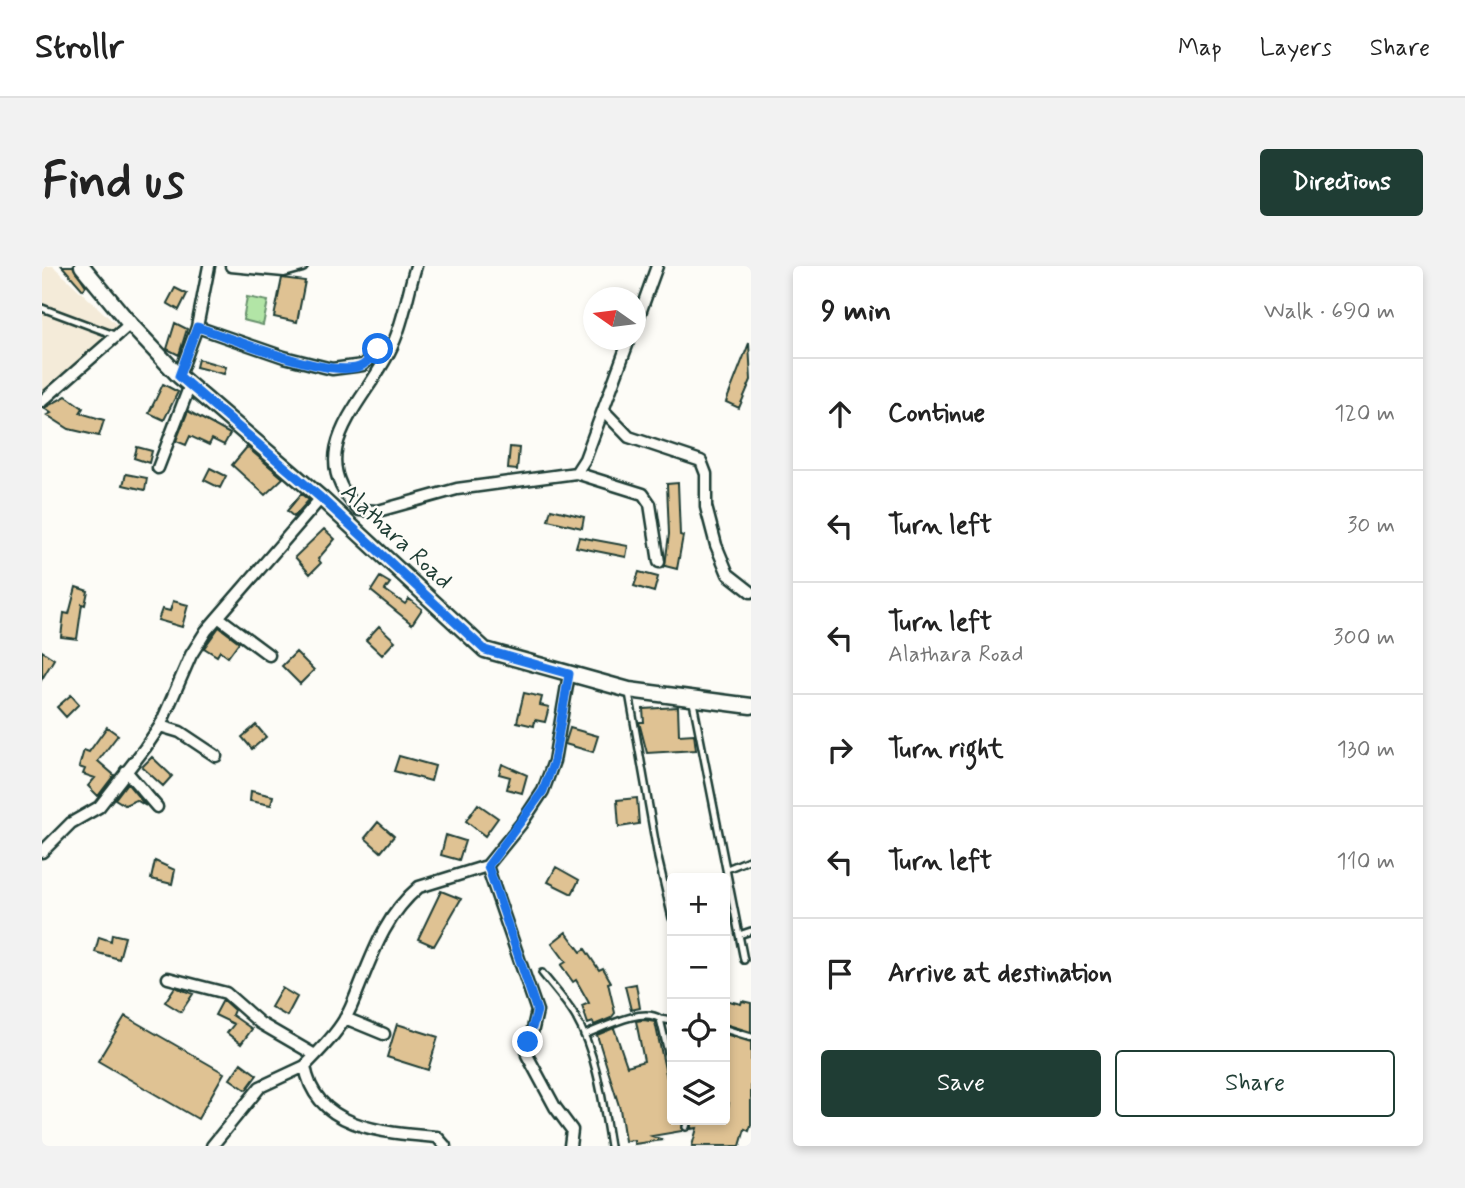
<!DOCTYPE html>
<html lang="en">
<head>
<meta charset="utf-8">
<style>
  :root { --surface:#fff; --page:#f2f2f2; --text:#222; --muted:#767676; --line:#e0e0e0; --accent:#1f3d34 }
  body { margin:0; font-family:Mynerve,sans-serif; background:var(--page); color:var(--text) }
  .controls { position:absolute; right:21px; bottom:21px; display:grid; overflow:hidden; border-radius:7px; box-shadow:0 4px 10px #0003 }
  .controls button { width:63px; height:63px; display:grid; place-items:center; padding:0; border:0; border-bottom:2px solid var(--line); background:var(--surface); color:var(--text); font:35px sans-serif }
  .compass { position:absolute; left:541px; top:21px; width:63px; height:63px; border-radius:50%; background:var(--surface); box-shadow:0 4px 10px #0003; rotate:284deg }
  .stop { position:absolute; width:21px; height:21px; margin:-16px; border:5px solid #1a73e8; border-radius:50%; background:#fff }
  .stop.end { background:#1a73e8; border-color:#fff; box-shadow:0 2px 7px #0008 }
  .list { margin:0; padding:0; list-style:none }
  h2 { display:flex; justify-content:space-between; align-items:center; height:91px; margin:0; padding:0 28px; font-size:30px }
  h2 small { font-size:23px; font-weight:400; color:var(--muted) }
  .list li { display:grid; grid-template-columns:46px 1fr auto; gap:21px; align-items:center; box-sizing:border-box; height:112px; padding:0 28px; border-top:2px solid var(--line) }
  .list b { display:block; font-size:26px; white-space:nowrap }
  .list p { margin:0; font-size:23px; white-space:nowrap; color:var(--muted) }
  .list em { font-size:23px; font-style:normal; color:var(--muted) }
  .actions { display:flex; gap:14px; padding:21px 28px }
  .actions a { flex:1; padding:16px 0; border:2px solid var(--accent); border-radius:7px; text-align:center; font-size:24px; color:var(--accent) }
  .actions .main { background:var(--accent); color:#fff }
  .icon { flex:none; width:38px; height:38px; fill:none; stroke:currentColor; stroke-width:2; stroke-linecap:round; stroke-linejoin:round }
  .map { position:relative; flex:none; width:709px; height:880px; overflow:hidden; border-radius:7px }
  header { display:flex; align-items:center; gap:42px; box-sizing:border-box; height:98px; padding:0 35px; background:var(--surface); border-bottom:2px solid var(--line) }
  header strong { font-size:33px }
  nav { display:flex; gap:38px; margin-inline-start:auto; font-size:24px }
  .intro { display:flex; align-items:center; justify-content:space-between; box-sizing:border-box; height:168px; padding:0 42px }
  h1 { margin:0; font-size:49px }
  .button { padding:18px 32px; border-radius:7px; background:var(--accent); color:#fff; font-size:24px; font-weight:700 }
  main { display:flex; gap:42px; padding:0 42px }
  aside { flex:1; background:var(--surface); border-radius:7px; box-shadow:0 4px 10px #0003 }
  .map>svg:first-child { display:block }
  .built { fill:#f4ebd9 }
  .green { fill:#b2e5a6; stroke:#68916d; stroke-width:2 }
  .building { fill:#dfc293; stroke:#1f3d34; stroke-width:2 }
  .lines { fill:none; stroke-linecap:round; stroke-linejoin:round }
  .lane-casing { stroke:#1f3d34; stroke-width:10 }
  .street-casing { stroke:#1f3d34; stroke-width:15 }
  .secondary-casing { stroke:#1f3d34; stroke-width:19 }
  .lane { stroke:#fdfcf7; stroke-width:5 }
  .street { stroke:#fdfcf7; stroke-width:10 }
  .secondary { stroke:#fdfcf7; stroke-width:14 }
  .route { stroke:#1a73e8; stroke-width:9 }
  .labels { text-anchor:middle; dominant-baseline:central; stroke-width:5; stroke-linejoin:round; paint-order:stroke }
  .street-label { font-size:24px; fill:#1f3d34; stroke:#fdfcf7 }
</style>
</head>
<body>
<header>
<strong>Strollr</strong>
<nav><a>Map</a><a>Layers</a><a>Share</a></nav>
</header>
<div class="intro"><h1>Find us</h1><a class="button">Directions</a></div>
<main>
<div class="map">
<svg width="709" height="880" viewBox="0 0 709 880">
  <rect width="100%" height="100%" fill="#fdfcf7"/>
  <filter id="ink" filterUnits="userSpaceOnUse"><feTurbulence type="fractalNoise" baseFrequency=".0143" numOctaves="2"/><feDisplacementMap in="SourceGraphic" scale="14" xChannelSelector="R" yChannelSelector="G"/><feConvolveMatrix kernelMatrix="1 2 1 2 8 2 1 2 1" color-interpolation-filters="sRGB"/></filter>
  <g filter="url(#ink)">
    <path class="built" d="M0 0H11L77 61 0 128Z"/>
    <path class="green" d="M205 31 226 35 221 59 201 54Z"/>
    <path class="building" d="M20 0H31L44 20 41 24Z
      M240 12 263 15 255 56 232 51Z
      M133 22 145 28 137 44 125 37Z
      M133 57 145 63 137 89 125 83Z
      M707 77 709 114 697 142 684 136Z
      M156 93 184 101 182 108 154 101Z
      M121 118 136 126 122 154 107 147Z
      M24 130 41 142 38 147 62 154 57 170 27 163 5 149 9 147 2 142Z
      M146 145 188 168 182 179 170 173 167 179 148 170 144 179 134 175Z
      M95 181 110 185 107 197 92 192Z
      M205 181 241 212 223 229 190 199Z
      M468 181 477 182 475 204 466 203Z
      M168 202 184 210 178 222 162 214Z
      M84 208 105 212 103 224 81 219Z
      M636 217 638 269 641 270 635 303 623 300 627 268 625 218Z
      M259 228 267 234 252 251 245 245Z
      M509 243 542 251 540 262 506 254Z
      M282 263 293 273 276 293 279 297 268 308 253 291Z
      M537 271 586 280 584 291 534 281Z
      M597 306 616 311 612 326 592 320Z
      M338 311 348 317 343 324 363 338 367 333 380 343 370 358 329 325Z
      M34 321 46 325 43 339 40 338 35 373 19 371 22 347 27 348Z
      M131 335 146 339 140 361 116 354 120 343 128 345Z
      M337 360 353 375 340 389 324 374Z
      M177 361 197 376 186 391 178 385 175 390 162 382Z
      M0 385 12 393 0 413Z
      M254 386 272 404 258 418 240 400Z
      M482 427 500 431 498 439 507 441 503 456 493 454 492 460 475 456Z
      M29 429 37 438 24 451 15 441Z
      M636 441 637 469 652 468 654 484 605 487 597 456H602L601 443Z
      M214 459 224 471 210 483 200 471Z
      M65 461 76 469 56 495 72 509 56 530 46 520 53 512 41 508 43 503 37 501 42 484 47 486Z
      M528 462 556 470 551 486 523 478Z
      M357 490 393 500 389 515 352 505Z
      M110 491 130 510 121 520 100 501Z
      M460 498 485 509 480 527 465 523 468 511 457 508Z
      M85 517 104 540 94 534 83 539 73 533Z
      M209 525 231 530 229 539 208 535Z
      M595 532 597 558 577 561 575 534Z
      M436 538 456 552 443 570 424 555Z
      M336 556 352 570 339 586 323 572Z
      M404 569 423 575 417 594 399 589Z
      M113 595 133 604 130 618 109 613Z
      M514 601 537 614 530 628 506 616Z
      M399 625 419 633 392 680 376 673Z
      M524 666 539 686 543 683 557 704 561 702 569 716 566 717 573 747 569 752 552 759 551 756 546 758 540 740 547 737 534 714 531 716 519 699 524 696 510 677Z
      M70 668 83 671 77 693 53 686 57 671 69 675Z
      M594 718 598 742 589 744 583 720Z
      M133 721 151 728 139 746 123 736Z
      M240 722 255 731 245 750 229 741Z
      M181 734 192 744 190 749 210 763 199 778 185 767 192 758 173 749Z
      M683 734 699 738 700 735 709 737V766L683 758Z
      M83 750 182 807 156 853 56 795Z
      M602 754 613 756 630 836V854H641L640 865 610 870 621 874 592 878V874L583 875 578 843 555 769 572 762 585 800 602 795 594 755Z
      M355 758 396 771 386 804 345 791Z
      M683 768 709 776V859L707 865 703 863 698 880H650L655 862 649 863 651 854H683L687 837 683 835Z
      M199 797 215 809 204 824 188 813Z"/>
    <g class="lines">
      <defs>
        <path id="lane" d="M0 42 75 70
          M587 427 616 592 630 652
          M651 436 702 694
          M685 603 709 593
          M697 669 709 665
          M500 707C511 721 524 735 533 750 555 788 561 837 568 880
          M630 755 618 753 630 803
          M683 763 709 771
          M542 769C561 762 601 740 618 753
          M644 861 646 854"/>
        <path id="street" d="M189 0 242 5 260 0
          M374 0C366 25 362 54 351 78 328 133 256 184 317 244L336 245 415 223 534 207 543 193 587 74
          M594 58 615 0
          M155 61 242 91 290 103 321 99 336 84 351 78
          M137 110 155 61 167 0
          M0 135 88 58
          M561 144 587 171 659 195 664 208V241L674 279 686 308 709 326
          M116 202 148 119
          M534 207 601 228 608 238 617 296
          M176 351 227 389
          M118 460 138 466 174 490
          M84 505 115 541
          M0 586 29 557 57 541 103 482 118 460 149 389 164 365 279 232
          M445 600 495 745 485 789 513 841 530 864 528 880
          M126 712 184 727 218 757 273 789
          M303 752 342 768
          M170 880 218 821 263 800
          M403 880 395 871C344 867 273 863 263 800 280 782 299 764 309 741 328 697 339 653 377 621L445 600 479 558 501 525 512 495 527 408"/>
        <path id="secondary" d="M40 0 88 58 137 110 279 232 443 384 587 424 709 440"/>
      </defs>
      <use href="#lane" class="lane-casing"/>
      <use href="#street" class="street-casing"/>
      <use href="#secondary" class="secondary-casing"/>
      <use href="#lane" class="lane"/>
      <use href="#street" class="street"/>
      <use href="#secondary" class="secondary"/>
    </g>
  </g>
  <g class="lines" filter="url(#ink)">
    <path class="route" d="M336 83C331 88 326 96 321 99 293 116 188 71 155 61L137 110 279 232 443 384 527 408 512 495 501 525 446 600 495 745 486 776"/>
  </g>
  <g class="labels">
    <g class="street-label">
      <text transform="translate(354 271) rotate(43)">Alathara Road</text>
    </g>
  </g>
</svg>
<div class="controls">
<button>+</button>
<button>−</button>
<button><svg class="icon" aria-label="locate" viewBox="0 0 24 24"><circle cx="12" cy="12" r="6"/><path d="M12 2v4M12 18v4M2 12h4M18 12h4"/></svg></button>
<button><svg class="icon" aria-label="layers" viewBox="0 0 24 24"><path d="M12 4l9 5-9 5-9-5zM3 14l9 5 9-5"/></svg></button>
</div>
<svg class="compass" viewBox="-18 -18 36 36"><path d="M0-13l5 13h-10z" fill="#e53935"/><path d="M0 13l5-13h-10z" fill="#767676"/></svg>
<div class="stop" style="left:336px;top:83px"></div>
<div class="stop end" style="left:486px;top:776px"></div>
</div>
<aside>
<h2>9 min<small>Walk · 690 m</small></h2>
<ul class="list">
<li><svg class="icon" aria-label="ahead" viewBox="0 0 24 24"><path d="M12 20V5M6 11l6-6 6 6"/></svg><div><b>Continue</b></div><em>120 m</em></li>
<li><svg class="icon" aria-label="left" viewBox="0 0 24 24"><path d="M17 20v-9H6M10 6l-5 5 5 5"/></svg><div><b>Turn left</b></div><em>30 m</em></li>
<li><svg class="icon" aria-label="left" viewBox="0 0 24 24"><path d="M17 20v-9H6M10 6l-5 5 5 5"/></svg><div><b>Turn left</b><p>Alathara Road</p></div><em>300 m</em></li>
<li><svg class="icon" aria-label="right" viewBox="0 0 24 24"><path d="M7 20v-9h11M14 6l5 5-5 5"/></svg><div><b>Turn right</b></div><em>130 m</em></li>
<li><svg class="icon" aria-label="left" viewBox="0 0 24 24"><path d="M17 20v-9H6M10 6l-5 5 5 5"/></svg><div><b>Turn left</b></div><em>110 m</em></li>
<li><svg class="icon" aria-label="arrive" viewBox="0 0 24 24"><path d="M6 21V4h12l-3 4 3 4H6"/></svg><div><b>Arrive at destination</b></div></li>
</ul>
<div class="actions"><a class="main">Save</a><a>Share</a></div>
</aside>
</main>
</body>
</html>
